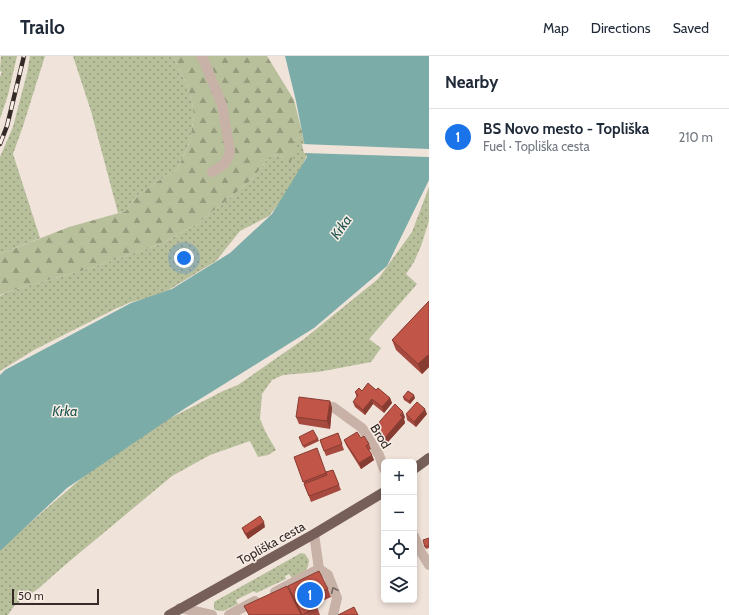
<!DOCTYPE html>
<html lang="en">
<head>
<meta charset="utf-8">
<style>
  :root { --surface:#fff; --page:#f6f6f7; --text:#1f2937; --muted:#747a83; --line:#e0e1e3; --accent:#1a73e8 }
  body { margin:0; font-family:Cabin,sans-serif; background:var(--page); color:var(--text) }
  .controls { position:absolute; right:12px; bottom:12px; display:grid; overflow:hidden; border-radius:6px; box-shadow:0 2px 6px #0003 }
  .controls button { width:36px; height:36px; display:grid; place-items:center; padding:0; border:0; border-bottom:1px solid var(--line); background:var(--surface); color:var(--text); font:20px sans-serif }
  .scale { position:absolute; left:12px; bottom:10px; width:87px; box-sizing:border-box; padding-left:4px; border:2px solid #352a27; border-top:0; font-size:11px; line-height:14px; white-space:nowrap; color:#352a27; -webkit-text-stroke:3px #f8eee6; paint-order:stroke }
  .you { position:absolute; left:184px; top:202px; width:14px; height:14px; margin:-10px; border:3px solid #fff; border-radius:50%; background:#1a73e8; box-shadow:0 0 0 6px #1a73e833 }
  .badge { display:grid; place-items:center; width:26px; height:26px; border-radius:50%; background:var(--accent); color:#fff; font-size:13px; font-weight:700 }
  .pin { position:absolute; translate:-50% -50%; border:2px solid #fff; box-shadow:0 1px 4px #0006 }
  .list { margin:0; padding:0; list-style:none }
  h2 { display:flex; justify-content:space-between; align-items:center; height:52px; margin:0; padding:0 16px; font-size:17px }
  h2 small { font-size:13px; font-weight:400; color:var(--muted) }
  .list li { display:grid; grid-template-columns:26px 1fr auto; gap:12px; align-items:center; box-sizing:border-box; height:56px; padding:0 16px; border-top:1px solid var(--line) }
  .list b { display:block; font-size:15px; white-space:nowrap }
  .list p { margin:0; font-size:13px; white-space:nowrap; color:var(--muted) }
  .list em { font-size:13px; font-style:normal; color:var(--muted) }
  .icon { flex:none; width:22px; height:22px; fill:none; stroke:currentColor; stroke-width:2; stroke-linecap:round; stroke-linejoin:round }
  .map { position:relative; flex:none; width:429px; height:559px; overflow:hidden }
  header { display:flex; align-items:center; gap:24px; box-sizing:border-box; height:56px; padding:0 20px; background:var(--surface); border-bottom:1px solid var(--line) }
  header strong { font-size:19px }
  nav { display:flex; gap:22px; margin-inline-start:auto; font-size:14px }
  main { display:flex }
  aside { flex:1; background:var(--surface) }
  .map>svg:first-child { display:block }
  .grass { fill:url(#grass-dots) }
  .forest { fill:url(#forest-firs) }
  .water { fill:#7baca8 }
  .pier { fill:#f0e3da }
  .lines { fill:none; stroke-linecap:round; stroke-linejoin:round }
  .minor { stroke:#c8b2a7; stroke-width:10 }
  .major { stroke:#765f59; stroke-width:10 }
  .rail-casing { stroke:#352a27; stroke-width:4.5 }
  .rail { stroke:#f8eee6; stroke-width:3; stroke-dasharray:9; stroke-linecap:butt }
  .wall { fill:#a6493e }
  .shaded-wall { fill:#873c32 }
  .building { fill:#c15548; stroke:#873c32 }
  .oneway { stroke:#776761 }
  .labels { text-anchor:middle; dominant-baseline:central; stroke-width:3; stroke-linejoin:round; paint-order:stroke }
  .street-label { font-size:13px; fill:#352a27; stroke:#f8eee6 }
  .water-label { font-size:14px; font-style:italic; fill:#1f5450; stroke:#f8eee6 }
</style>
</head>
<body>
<header>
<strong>Trailo</strong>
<nav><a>Map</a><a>Directions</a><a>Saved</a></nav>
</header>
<main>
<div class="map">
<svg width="429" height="559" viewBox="0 0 429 559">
  <defs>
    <pattern id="grass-dots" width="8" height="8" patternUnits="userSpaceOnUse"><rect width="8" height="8" fill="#b7bf9b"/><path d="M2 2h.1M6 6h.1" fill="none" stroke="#969b7e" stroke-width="1.8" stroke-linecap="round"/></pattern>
    <pattern id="forest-firs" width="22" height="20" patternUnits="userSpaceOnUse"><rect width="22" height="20" fill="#b7bf9b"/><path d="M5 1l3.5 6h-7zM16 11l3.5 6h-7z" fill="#969b7e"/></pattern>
  </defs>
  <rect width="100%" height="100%" fill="#f0e3da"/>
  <path class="grass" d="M1 0H17L8 39 0 63V21L2 16 0 15Z
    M30 0H45L23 70 13 98 40 182 0 198V101L13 71 27 17Z
    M73 0H173L187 29 192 45 194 61 189 88 177 114 167 119 134 142 126 155 118 157 91 55Z
    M303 80 307 99 294 128 269 160 240 175 216 205 167 235 147 242 131 246 115 253 34 294 0 315V240L7 236 37 227 81 215 161 188 195 169 231 141 252 123 271 99C279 100 285 100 290 106L293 85Z
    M429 131V165L421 190 414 206 406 218 417 228 369 283 381 292 371 306 318 316 283 319 272 324 262 338 260 363 266 377 276 394 268 399 258 401 250 385 210 399 172 420 65 509 39 532 14 550 8 559H0V493L122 387 223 335 238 329 304 283 378 223 412 176Z
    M301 497 305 498 309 504C308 517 303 516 292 522L289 518 285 520 286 523 256 537 254 535 236 544 238 548 223 555 215 554 214 552V546Z"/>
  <path class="forest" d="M173 0H267L294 44 303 80 293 85 296 96 290 107C285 100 279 100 271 99L252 123 231 141 195 169 161 188 81 215 37 227 7 236 0 239V198L69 171 126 155 134 142 167 119 177 114 189 88 194 61 192 45 187 29Z"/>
  <path class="water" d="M285 0H429V124L387 210 314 272 184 353 67 432 0 495V319L5 314 131 247 172 233 230 197 272 158 307 101 296 45Z"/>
  <path class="pier" d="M302 88 429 93V101L304 97Z"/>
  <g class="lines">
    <path class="minor" d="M201 0 204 5 222 49 230 95C228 107 222 110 212 116
      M333 351 362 372 379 399 384 413
      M414 480 421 496 429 509
      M319 513 328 519 337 542 333 559
      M275 536 319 513 314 478
      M180 552 212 559
      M229 559 255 545"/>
    <path class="major" d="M414 413 429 402
      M169 559 314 478 384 436"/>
    <defs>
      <path id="rail" d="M0 88 7 70 24 0"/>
    </defs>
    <use href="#rail" class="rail-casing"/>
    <use href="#rail" class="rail"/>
  </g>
  <path class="wall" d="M429 245V311L422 318 396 294 392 284Z
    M376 334 390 342 392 347 384 357 373 348 365 359 355 351 353 346 357 342 355 336 362 335Z
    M403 341 415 342 410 348 404 344Z
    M330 345 332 352 330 373 299 368 296 361Z
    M406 358H427L416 371 407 364Z
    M405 361 404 363 405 367 387 387 376 377 374 372Z
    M338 377 344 394 326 400 320 384Z
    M361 382 369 388 371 393 369 394 374 404 361 413 346 389 344 384Z
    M300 383H318L319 385 304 392Z
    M294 401 326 416 333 414 341 434 311 446Z
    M265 471 248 483 244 477 242 472Z
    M429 482V492L426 493 425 491Z
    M328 533 331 541 316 548 320 559H248L290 535Z"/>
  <path class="shaded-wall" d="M428 299 429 303V311L422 318 418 308Z
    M414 339 415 342 410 348 409 345Z
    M390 342 392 347 384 357 382 351Z
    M372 343 373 348 365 359 363 354Z
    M330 345 332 352 330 373 327 365Z
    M425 353 427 358 416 371 414 366Z
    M403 356 405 361 404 363 405 367 387 387 385 382Z
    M372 399 374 404 361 413 359 407Z
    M264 466 265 471 248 483 246 478Z"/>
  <path class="building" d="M429 245V301L428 299 418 308 392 284Z
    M368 327 376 334 378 332 390 342 382 351 372 343 363 354 353 346 358 339 355 336 359 332 362 335Z
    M408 335 414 339 409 345 403 341Z
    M299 341 330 345 327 365 296 361Z
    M417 346 425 353 414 366 406 358Z
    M395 348 403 356 400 359 403 361 385 382 374 372Z
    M313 374 318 383 303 390 299 381Z
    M357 376 361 382 364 380 369 388 366 390 372 399 359 407 344 384Z
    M338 377 342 388 324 395 320 384Z
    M317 392 326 417 303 426 294 401Z
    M333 414 339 429 309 440 304 428 327 419 326 416Z
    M260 460 264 466 246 478 242 472Z
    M429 482V489L425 491 423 484Z
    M319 515 328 533 312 541 317 551 302 559 288 530Z
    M287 530 301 558 299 559H249L244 550Z
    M354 551 358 559H338Z"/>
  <defs><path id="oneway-chevron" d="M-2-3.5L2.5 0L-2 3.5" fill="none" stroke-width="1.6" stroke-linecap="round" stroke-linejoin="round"/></defs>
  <use class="oneway" href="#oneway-chevron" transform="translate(334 534) rotate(-114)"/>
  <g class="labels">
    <g class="street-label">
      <text transform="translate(381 380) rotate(58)">Brod</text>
      <text transform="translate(271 487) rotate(-29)">Topliška cesta</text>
    </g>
    <g class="water-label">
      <text transform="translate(341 171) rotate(-55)">Krka</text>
      <text x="65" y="355">Krka</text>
    </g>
  </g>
</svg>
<div class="controls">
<button>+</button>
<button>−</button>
<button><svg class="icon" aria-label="locate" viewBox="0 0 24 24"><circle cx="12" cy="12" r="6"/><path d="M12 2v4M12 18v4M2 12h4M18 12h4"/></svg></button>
<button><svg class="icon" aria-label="layers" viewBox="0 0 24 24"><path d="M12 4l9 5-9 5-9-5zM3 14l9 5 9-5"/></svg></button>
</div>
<div class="scale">50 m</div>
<div class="you"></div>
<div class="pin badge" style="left:310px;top:539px">1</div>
</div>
<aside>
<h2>Nearby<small></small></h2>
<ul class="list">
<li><span class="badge">1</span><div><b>BS Novo mesto - Topliška</b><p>Fuel · Topliška cesta</p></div><em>210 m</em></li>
</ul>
</aside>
</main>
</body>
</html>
